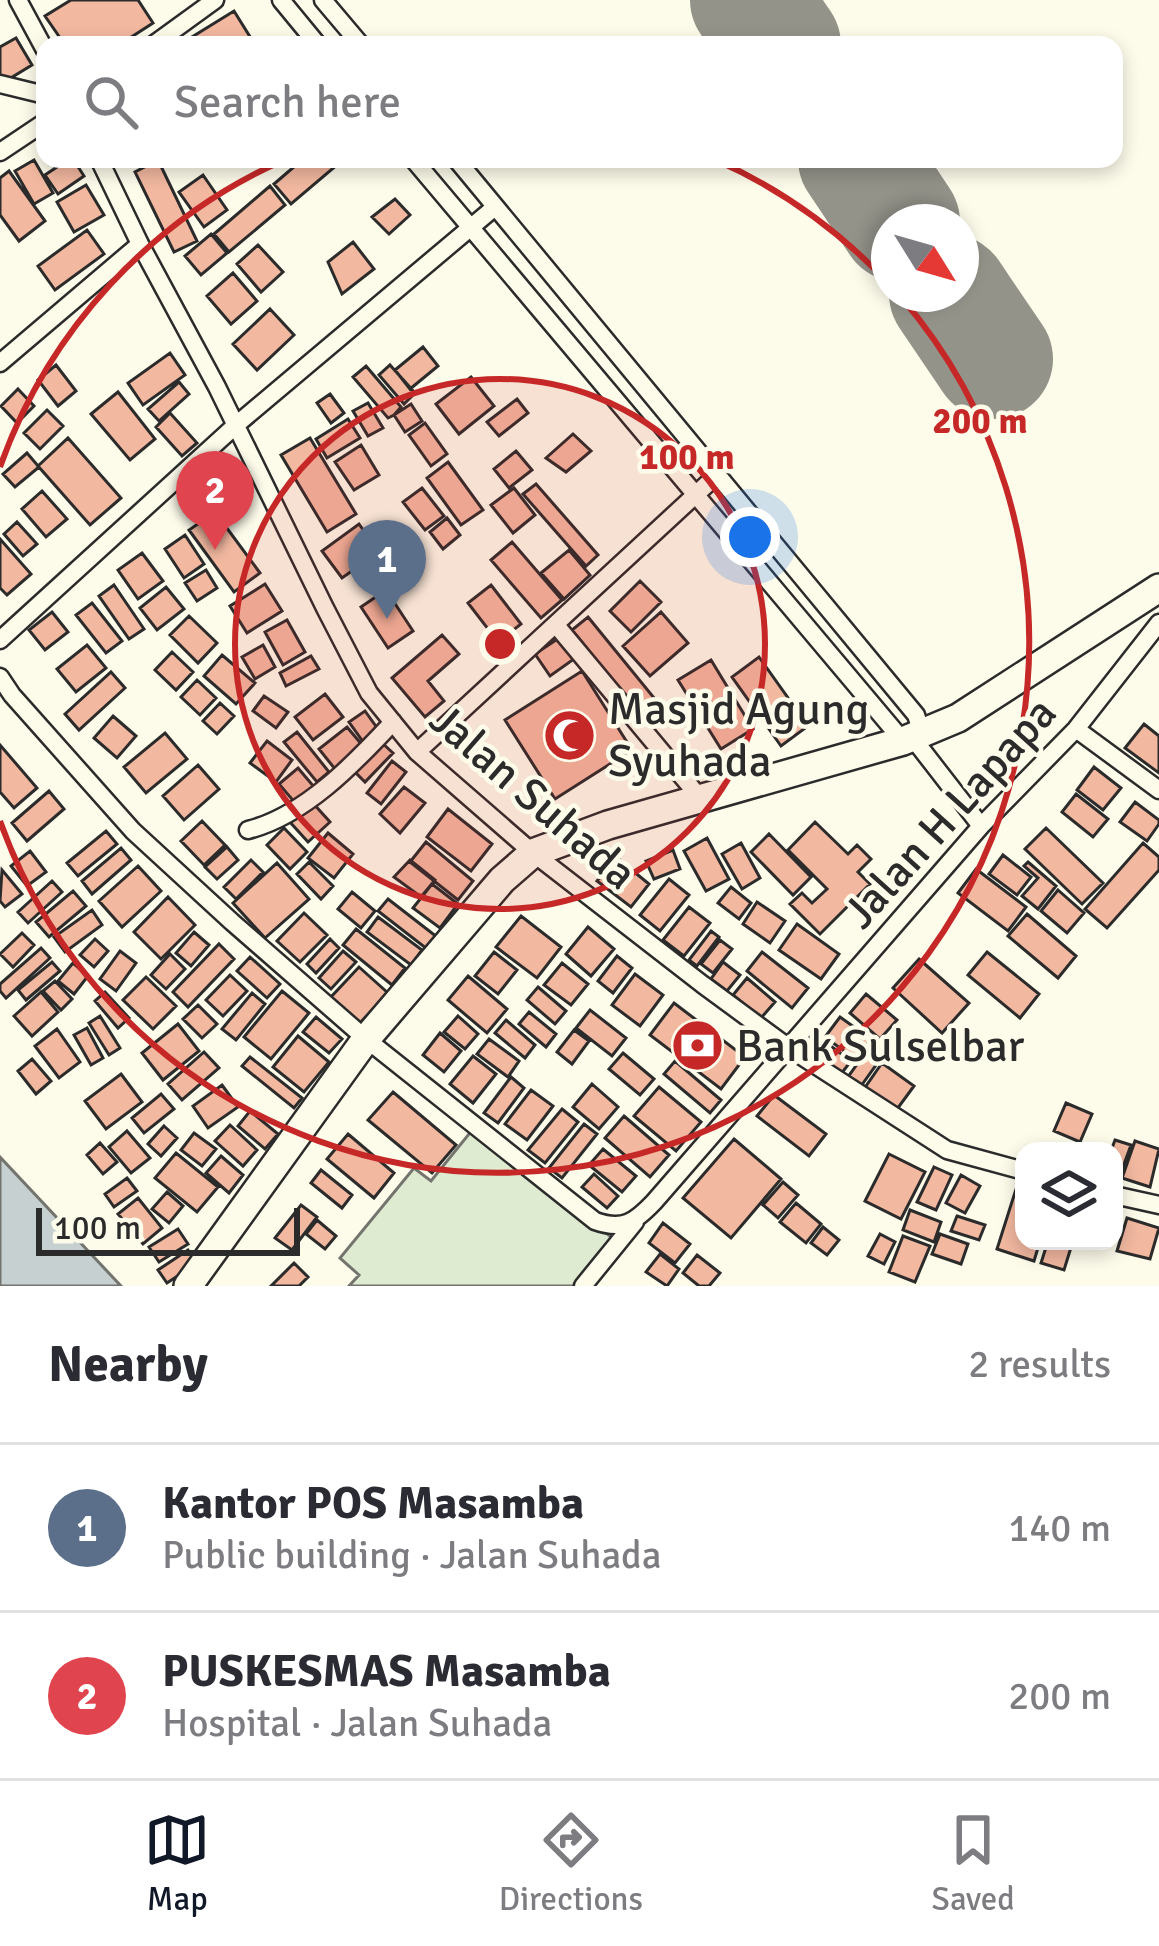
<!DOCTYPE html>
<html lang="en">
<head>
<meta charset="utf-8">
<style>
  :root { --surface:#fff; --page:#f7f7f7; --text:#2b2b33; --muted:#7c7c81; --line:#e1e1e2; --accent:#111827 }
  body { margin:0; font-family:Signika,sans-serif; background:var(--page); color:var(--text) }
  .controls { position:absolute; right:36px; bottom:36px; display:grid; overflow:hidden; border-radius:24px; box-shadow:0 6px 18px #0003 }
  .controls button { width:108px; height:108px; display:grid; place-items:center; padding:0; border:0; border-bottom:3px solid var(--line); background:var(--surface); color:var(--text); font:60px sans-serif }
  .compass { position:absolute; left:871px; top:204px; width:108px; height:108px; border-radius:50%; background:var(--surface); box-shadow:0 6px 18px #0003; rotate:127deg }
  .scale { position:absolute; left:36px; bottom:30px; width:264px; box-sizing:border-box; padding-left:12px; border:6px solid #2b2b2b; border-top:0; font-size:33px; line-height:42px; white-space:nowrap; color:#2b2b2b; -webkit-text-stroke:9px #fdfbea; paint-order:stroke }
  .you { position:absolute; left:750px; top:537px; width:42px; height:42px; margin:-30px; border:9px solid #fff; border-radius:50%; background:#1a73e8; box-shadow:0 0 0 18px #1a73e833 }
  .badge { display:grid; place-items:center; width:78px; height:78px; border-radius:50%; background:var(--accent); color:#fff; font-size:39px; font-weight:700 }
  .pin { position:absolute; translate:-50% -99px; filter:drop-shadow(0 3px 6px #0008) }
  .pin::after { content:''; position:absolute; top:63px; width:42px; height:36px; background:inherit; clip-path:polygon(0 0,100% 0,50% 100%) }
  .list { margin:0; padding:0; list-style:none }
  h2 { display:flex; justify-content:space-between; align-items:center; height:156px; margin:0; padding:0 48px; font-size:51px }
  h2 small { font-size:39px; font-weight:400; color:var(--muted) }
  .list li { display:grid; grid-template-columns:78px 1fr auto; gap:36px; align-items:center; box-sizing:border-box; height:168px; padding:0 48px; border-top:3px solid var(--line) }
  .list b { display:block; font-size:45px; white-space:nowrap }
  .list p { margin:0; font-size:39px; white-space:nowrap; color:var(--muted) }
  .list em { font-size:39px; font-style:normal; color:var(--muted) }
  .icon { flex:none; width:66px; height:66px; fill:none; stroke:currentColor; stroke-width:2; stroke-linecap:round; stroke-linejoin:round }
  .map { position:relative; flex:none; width:1159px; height:1286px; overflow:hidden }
  .search { position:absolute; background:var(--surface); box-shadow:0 6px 18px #0003; left:36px; right:36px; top:36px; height:132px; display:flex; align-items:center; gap:30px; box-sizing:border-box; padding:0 42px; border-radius:24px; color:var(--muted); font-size:45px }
  .sheet { height:492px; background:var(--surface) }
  nav { display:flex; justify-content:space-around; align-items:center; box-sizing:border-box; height:168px; border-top:3px solid var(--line); background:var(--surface); font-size:33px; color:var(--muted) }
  nav a { display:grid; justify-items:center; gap:6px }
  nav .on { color:var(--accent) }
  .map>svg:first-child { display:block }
  .green { fill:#deebd1; stroke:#74746e; stroke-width:3 }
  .water { fill:#c7d0d0; stroke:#74746e; stroke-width:3 }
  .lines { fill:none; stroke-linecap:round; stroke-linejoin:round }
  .taxiway { stroke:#94938a; stroke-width:48 }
  .runway { stroke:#94938a; stroke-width:120 }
  .building { fill:#f2b8a0; stroke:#2b2b2b; stroke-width:3 }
  .minor-casing { stroke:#2b2b2b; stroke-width:21 }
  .trunk-casing { stroke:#2b2b2b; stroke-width:32 }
  .minor { stroke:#fdfbea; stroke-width:16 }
  .trunk { stroke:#fdfbea; stroke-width:27 }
  .ring { fill:none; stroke:#c62828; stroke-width:6 }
  .labels { text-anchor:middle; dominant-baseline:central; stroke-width:9; stroke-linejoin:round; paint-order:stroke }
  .poi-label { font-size:45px; fill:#2b2b2b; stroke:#fdfbea; text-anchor:start }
  .street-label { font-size:45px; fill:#2b2b2b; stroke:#fdfbea }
  .centre { fill:#c62828; stroke:#fdfbea; stroke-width:6 }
  .ring-label { font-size:36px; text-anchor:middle; font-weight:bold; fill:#c62828; stroke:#fdfbea; stroke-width:9; stroke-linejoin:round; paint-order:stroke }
</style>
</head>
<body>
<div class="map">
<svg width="1159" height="1286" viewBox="0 0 1159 1286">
  <rect width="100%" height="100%" fill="#fdfbea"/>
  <path class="green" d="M473 1129 624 1247 592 1286H349L359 1275 340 1258 414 1168 431 1181Z"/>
  <path class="water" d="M0 1157 121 1286H0Z"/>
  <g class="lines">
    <path class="taxiway" d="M866 172 887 159"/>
    <path class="runway" d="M750 0 781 45
      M858 159 900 222
      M949 294 993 359"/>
  </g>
  <path class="building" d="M71 0H138L153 23 119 45H65L45 16Z
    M234 11 252 40 243 45H179Z
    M16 38 32 65 4 82 0 74V47Z
    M69 159H73L84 176 58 194 45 175Z
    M303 159H344L291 204 274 184Z
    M34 160 53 193 34 204 15 171Z
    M158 160 197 241 174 252 135 172Z
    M9 171 45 221 19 241 0 215V178Z
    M203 175 227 210 204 227 179 192Z
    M86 185 104 215 74 232 57 202Z
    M270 186 285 205 229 252 214 234Z
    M395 199 410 215 389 234 372 217Z
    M87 230 104 254 55 290 38 266Z
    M211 234 227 253 201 275 185 256Z
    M353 242 374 269 342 294 328 262Z
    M258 245 283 272 261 292 237 264Z
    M233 273 257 301 231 324 207 296Z
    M270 309 294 335 257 370 233 344Z
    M423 347 438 366 410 389 395 370Z
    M170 353 185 375 143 405 128 383Z
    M56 365 76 391 58 406 38 380Z
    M390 365 415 393 404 404 379 375Z
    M366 366 401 407 394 415 388 418 353 377Z
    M471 377 494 406 459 434 436 404Z
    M179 382 189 394 159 421 148 409Z
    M18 389 34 406 17 423 1 406Z
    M118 392 155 439 130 460 91 414Z
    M330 394 344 413 331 423 317 403Z
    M517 399 528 413 499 436 487 422Z
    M368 403 383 428 368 436 353 411Z
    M411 404 422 421 405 432 394 415Z
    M47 410 63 426 40 449 24 433Z
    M170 413 197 443 182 456 156 427Z
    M348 419 360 438 327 458 316 439Z
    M425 423 447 454 431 466 409 435Z
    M573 434 591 451 566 472 546 458Z
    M68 438 121 498 90 525 38 466Z
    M310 438 356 514 327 532 281 455Z
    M361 445 379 475 354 490 335 462Z
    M516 451 532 470 509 488 494 469Z
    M27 453 39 467 15 487 3 474Z
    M448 462 483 510 461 525 427 478Z
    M536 484 598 555 586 566 523 494Z
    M422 488 444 516 425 530 403 502Z
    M514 488 535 515 513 533 491 505Z
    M42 491 67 519 46 537 22 509Z
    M215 512 260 573 234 592 189 530Z
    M447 518 460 535 443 549 430 532Z
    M17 522 37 544 23 556 4 534Z
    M359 524 379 552 342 578 322 551Z
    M185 535 204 564 184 578 165 549Z
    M0 539 31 574 7 595 0 588Z
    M512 542 562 600 541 618 491 560Z
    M569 550 590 575 564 599 541 573Z
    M142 553 163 581 138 599 118 570Z
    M206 570 217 588 197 601 185 583Z
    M640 581 661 602 631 632 610 611Z
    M265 584 282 611 247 633 230 606Z
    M114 585 144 629 129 639 99 596Z
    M491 585 521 624 498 642 468 603Z
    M166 587 184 609 157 630 140 608Z
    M386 590 413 631 388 648 361 607Z
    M92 603 122 641 106 653 76 615Z
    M52 612 68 632 45 650 29 630Z
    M661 612 688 643 650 676 623 646Z
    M189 616 217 643 198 663 170 635Z
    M588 617 668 715 652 729 572 630Z
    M287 620 305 652 283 665 265 632Z
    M442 635 459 654 428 681 444 701 425 717 392 678Z
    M559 638 574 659 550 676 535 654Z
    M87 645 106 668 76 692 57 669Z
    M263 645 275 667 255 679 242 657Z
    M172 652 193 672 176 690 155 670Z
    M222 655 255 683 236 704 204 676Z
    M311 656 319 669 286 686 280 673Z
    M759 657 808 726 781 746 732 677Z
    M711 660 753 729 721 749 678 680Z
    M582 671 632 750 555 799 505 720Z
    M111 672 125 688 79 730 65 714Z
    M197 680 216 698 200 715 181 697Z
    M325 694 343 717 313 740 295 717Z
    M264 696 288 712 276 728 253 711Z
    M220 703 234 716 217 734 203 721Z
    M365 711 380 732 364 743 349 722Z
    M113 716 136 736 117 758 94 738Z
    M1144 724 1159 736V773L1125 748Z
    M347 727 363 746 335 769 319 749Z
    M297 732 329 772 317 782 284 742Z
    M165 733 187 759 146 793 124 767Z
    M267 741 292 760 276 782 250 763Z
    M381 742 393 753 365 782 353 770Z
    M0 745 37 788 14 808 0 792Z
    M392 761 406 772 381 804 367 793Z
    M198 765 219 789 184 820 163 796Z
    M1094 767 1121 788 1103 810 1077 790Z
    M298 768 315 788 296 804 279 784Z
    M404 787 425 803 400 833 380 814Z
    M49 791 64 809 27 841 12 823Z
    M1076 794 1108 819 1093 837 1062 812Z
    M311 801 330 822 308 842 289 821Z
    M1135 802 1159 820V824L1147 841 1120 822Z
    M448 809 492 844 471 871 427 837Z
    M202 821 225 845 204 865 181 841Z
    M815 822 848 854 857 845 871 859 858 872 870 884 820 934 790 904 802 893 812 903 827 889 788 850Z
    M284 828 307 852 290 869 267 845Z
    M1046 828 1103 883 1082 904 1025 849Z
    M106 831 117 844 78 876 67 863Z
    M328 833 353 854 334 878 308 858Z
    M769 834 811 877 793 895 751 852Z
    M707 838 729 879 706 891 684 851Z
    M426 842 473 881 458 900 410 862Z
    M741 843 760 878 742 889 722 854Z
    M1143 843 1159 857V870L1107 928 1085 909Z
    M227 847 238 860 217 879 205 867Z
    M121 848 131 860 92 894 82 881Z
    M673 850 680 869 654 879 646 861Z
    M30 851 46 872 27 886 11 866Z
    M1003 855 1031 877 1017 895 989 874Z
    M616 857 649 884 631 907 597 881Z
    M251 860 263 872 236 899 224 887Z
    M410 860 435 880 421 897 394 877Z
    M309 862 333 886 321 899 297 874Z
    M1028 862 1056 886 1038 909 1022 896 1038 878 1024 866Z
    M277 863 309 899 265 938 233 903Z
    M138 866 161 891 122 927 99 901Z
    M976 869 1026 907 1008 931 958 893Z
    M2 870 22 894 5 907 0 901Z
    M669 879 689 895 660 931 640 915Z
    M52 881 62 892 28 923 18 912Z
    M432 884 458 904 440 928 413 908Z
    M731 887 751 903 739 919 718 903Z
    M1058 890 1084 913 1067 933 1041 911Z
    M73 891 86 906 49 937 36 922Z
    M352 892 375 911 361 928 338 909Z
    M168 897 195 925 161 959 134 932Z
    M388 899 437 937 427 949 378 911Z
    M757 902 785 921 770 943 743 924Z
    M689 907 710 923 684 956 663 940Z
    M92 910 102 925 65 952 54 937Z
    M304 913 327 935 300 962 277 941Z
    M1027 914 1076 956 1058 978 1008 936Z
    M521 916 561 947 537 978 496 947Z
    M378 917 422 950 411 965 367 932Z
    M797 924 839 954 821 979 779 950Z
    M588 927 614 949 591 976 566 954Z
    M356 929 405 968 392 985 343 945Z
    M711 931 719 937 697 966 689 960Z
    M194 932 209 945 191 966 176 953Z
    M22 933 34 945 13 967 0 954Z
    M95 939 108 951 94 967 80 955Z
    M330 939 339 948 316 973 307 964Z
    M720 940 732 949 713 973 701 964Z
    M219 944 234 959 188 1007 173 992Z
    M41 948 50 958 6 998 0 991V984Z
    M120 951 136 963 116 991 100 979Z
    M343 951 356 962 331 989 319 978Z
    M494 952 517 970 498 994 475 976Z
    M762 952 808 988 792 1008 747 971Z
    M987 952 1039 994 1020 1018 968 975Z
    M170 954 185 969 166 989 151 975Z
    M617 956 632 968 613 993 598 981Z
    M250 957 280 984 267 998 237 971Z
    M919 959 969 1003 942 1033 893 988Z
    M52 962 60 971 26 1000 18 990Z
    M723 962 740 975 727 991 711 979Z
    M73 963 88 976 74 994 58 981Z
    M562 963 588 984 571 1005 544 985Z
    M359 967 388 993 360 1023 331 997Z
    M635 974 663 995 640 1026 612 1005Z
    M230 975 247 991 223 1016 206 1000Z
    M468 976 507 1009 487 1033 448 1000Z
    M146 977 176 1006 153 1029 123 1000Z
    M747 978 775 1002 761 1018 733 995Z
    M55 981 72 999 61 1010 43 991Z
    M538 987 566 1011 555 1024 527 1000Z
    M282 991 309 1013 271 1059 244 1037Z
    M41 992 58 1012 32 1036 14 1016Z
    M105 992 129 1018 118 1028 95 1001Z
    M252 993 265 1004 236 1040 222 1029Z
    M866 994 897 1020 880 1039 850 1013Z
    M674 1003 745 1057 721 1089 650 1035Z
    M198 1005 217 1024 202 1038 183 1019Z
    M590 1010 626 1038 612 1056 576 1028Z
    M529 1012 556 1034 546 1047 519 1024Z
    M100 1016 120 1048 109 1055 89 1023Z
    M458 1016 478 1034 465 1049 444 1032Z
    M316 1017 342 1039 329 1053 303 1032Z
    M840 1017 871 1039 856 1060 825 1037Z
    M506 1020 535 1045 525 1058 495 1033Z
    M178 1024 199 1051 163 1080 142 1053Z
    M87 1028 103 1058 91 1065 74 1035Z
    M57 1029 80 1062 59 1078 35 1046Z
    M574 1030 589 1041 572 1064 557 1052Z
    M440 1033 461 1051 444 1072 423 1055Z
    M298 1036 329 1062 304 1092 273 1067Z
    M489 1039 519 1061 508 1077 477 1054Z
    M824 1041 851 1061 838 1078 811 1058Z
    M868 1049 881 1058 861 1086 848 1077Z
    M204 1052 219 1068 182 1100 168 1084Z
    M623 1053 654 1079 640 1095 609 1069Z
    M473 1056 496 1074 473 1103 450 1084Z
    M250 1057 302 1098 294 1108 242 1066Z
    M32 1059 51 1081 36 1094 18 1071Z
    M675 1061 721 1100 710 1113 664 1074Z
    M882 1063 914 1086 895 1112 864 1089Z
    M121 1074 142 1102 106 1129 85 1101Z
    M511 1077 524 1088 498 1123 484 1113Z
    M592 1084 618 1107 599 1129 573 1107Z
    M222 1085 238 1107 208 1128 193 1106Z
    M659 1087 701 1122 676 1151 634 1116Z
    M531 1090 553 1106 527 1140 505 1124Z
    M393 1092 456 1145 432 1173 368 1120Z
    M161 1094 174 1109 144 1133 132 1118Z
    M774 1095 826 1134 809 1156 757 1116Z
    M1066 1103 1092 1114 1080 1142 1054 1131Z
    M562 1109 578 1122 545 1163 528 1150Z
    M250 1111 278 1134 265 1149 238 1126Z
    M624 1116 669 1155 650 1177 605 1138Z
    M584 1124 597 1134 562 1178 549 1168Z
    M230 1125 257 1150 243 1166 215 1141Z
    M164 1126 177 1138 161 1156 148 1144Z
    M127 1131 150 1158 131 1173 109 1147Z
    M194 1133 216 1149 202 1166 181 1150Z
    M348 1134 394 1173 374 1198 327 1159Z
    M734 1139 781 1179 731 1238 683 1198Z
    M1115 1140 1131 1145 1119 1178 1114 1176V1151H1111Z
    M1135 1141 1159 1149 1150 1187 1122 1178Z
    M100 1143 117 1162 103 1174 87 1155Z
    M603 1149 636 1176 622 1192 589 1165Z
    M176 1153 218 1187 197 1212 155 1178Z
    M889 1154 925 1172 901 1219 865 1201Z
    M221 1156 243 1175 229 1193 206 1173Z
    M934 1167 952 1175 936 1210 917 1202Z
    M321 1170 352 1195 342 1208 311 1183Z
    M594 1174 618 1196 607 1208 582 1187Z
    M961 1175 980 1186 965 1213 946 1203Z
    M127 1178 137 1191 114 1207 105 1194Z
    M783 1182 798 1195 778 1218 763 1205Z
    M1017 1186 1024 1188V1241H1040L1034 1261 997 1249Z
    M167 1192 183 1206 169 1223 152 1209Z
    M138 1198 162 1228 143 1244 118 1214Z
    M796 1203 821 1224 806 1243 780 1222Z
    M301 1205 317 1217 292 1250 275 1238Z
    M910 1210 941 1222 934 1242 903 1230Z
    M957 1216 985 1225 979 1240 951 1231Z
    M1127 1218 1159 1228 1150 1259 1117 1251Z
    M317 1220 336 1236 325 1249 306 1234Z
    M663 1223 690 1244 675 1263 649 1243Z
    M823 1227 839 1240 827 1255 811 1243Z
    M178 1229 188 1244 159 1262 149 1247Z
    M880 1234 895 1242 884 1264 868 1256Z
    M940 1234 968 1244 961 1264 932 1254Z
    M903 1236 930 1246 915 1282 889 1272Z
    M1048 1241H1073L1064 1270 1041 1263Z
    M188 1250 197 1263 167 1283 158 1270Z
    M660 1254 679 1269 667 1286 646 1272Z
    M697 1255 720 1273 709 1286H699L683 1273Z
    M294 1263 308 1277 299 1286H271Z"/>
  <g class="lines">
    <defs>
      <path id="minor" d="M18 0 45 50
        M281 0 318 45
        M323 0 361 45
        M153 45 215 0
        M0 84 45 95
        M0 152 45 122
        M99 159 140 244 217 387 325 608 369 693 417 752 533 853 702 984 789 1048 947 1150 1024 1171
        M413 159 903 741
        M456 159 916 715 922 733
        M0 363 140 244
        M556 625 701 799
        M0 640 236 425 495 207
        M0 677 12 695 133 831 232 922 366 1039 595 1221C623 1231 635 1222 654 1202L981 826 1076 729 1159 623
        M1076 729 1159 790
        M912 737 981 826
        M417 752 718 474
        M248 830C304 816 354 764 393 722
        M1114 1195 1159 1205
        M583 1286 635 1222"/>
      <path id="trunk" d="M188 1286 366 1039 502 880 533 853 608 825 903 741 958 718 1159 588"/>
    </defs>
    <use href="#minor" class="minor-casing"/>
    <use href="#trunk" class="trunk-casing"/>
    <use href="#minor" class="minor"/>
    <use href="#trunk" class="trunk"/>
  </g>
  <circle cx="500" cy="644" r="265" fill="#c62828" fill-opacity=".12"/>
  <g class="ring">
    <circle cx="500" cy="644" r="265"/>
    <path d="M0 467A530 530 0 0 1 284 160M716 160A530 530 0 0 1 888 283M900 296A530 530 0 1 1 0 821"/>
  </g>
  <defs>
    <symbol id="mosque-disc" viewBox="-11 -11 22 22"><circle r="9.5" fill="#c62828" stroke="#fdfbea"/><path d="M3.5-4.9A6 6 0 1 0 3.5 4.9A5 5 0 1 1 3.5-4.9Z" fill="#fff"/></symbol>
    <symbol id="bank-disc" viewBox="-11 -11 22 22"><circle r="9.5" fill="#c62828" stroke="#fdfbea"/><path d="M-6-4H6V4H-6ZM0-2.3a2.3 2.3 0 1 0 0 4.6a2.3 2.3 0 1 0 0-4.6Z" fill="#fff"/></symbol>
  </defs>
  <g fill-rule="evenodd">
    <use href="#mosque-disc" x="540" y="706" width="59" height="59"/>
    <use href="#bank-disc" x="668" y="1016" width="59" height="59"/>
  </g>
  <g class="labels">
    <g class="poi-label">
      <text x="608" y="709">Masjid Agung<tspan x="608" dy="52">Syuhada</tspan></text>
      <text x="736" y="1046">Bank Sulselbar</text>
    </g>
    <g class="street-label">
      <text transform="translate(533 797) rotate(41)">Jalan Suhada</text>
      <text transform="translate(950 813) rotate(-48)">Jalan H Lapapa</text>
    </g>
  </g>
  <circle cx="500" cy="644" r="18" class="centre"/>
  <g class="ring-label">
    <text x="980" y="433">200 m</text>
    <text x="687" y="469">100 m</text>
  </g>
</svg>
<div class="controls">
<button><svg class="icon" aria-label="layers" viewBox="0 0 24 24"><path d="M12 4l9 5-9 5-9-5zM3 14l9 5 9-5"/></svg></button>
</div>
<svg class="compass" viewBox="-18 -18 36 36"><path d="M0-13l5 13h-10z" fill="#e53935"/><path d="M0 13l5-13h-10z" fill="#7c7c81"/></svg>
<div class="scale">100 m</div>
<div class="you"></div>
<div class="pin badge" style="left:387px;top:619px;background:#5c6f8a">1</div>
<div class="pin badge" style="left:215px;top:550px;background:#e0444e">2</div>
<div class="search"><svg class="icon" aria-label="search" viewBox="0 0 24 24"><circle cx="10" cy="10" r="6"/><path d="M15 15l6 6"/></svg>Search here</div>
</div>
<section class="sheet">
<h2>Nearby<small>2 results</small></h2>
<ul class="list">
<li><span class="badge" style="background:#5c6f8a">1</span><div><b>Kantor POS Masamba</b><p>Public building · Jalan Suhada</p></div><em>140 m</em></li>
<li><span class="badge" style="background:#e0444e">2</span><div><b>PUSKESMAS Masamba</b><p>Hospital · Jalan Suhada</p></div><em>200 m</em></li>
</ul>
</section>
<nav>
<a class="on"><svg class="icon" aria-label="map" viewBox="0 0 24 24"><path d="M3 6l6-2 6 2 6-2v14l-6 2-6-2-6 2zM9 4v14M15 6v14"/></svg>Map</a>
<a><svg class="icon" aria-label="directions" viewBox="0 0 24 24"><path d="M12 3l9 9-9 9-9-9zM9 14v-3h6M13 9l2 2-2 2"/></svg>Directions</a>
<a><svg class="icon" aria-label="saved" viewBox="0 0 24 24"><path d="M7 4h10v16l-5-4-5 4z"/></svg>Saved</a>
</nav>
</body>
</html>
